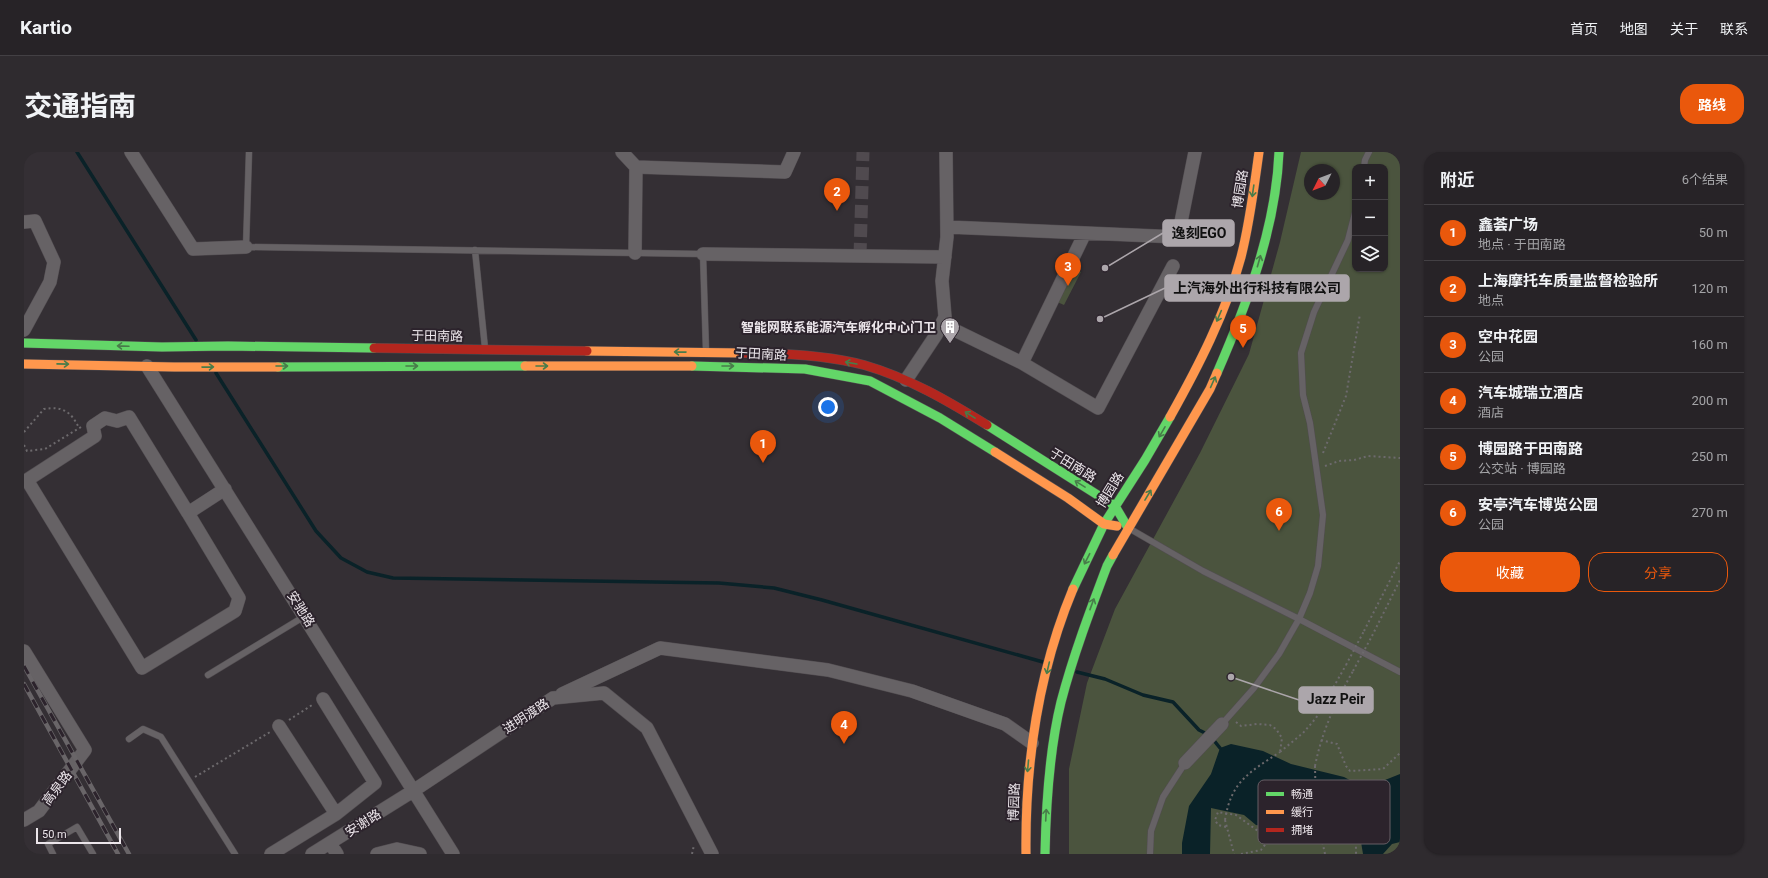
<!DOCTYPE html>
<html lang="zh">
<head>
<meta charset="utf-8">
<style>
  :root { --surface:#272327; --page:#2f2b2f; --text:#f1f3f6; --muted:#a4a4a7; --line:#434044; --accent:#ea580c }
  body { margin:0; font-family:Roboto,"Noto Sans SC",sans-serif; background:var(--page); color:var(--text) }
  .controls { position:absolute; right:12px; top:12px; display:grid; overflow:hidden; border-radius:8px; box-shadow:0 1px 3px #0004 }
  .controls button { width:36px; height:36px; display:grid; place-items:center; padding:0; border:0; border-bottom:1px solid var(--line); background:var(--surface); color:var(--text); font:20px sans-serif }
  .compass { position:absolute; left:1280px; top:12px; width:36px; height:36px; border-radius:50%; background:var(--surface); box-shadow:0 1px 3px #0004; rotate:228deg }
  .scale { position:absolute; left:12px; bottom:10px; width:85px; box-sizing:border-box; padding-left:4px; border:2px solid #ece6eb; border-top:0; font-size:11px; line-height:14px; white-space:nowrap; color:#ece6eb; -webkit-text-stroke:3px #2c232c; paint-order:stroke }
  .you { position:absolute; left:804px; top:255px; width:14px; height:14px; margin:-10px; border:3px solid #fff; border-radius:50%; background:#1a73e8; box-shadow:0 0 0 6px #1a73e833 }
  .badge { display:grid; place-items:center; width:26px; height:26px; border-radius:50%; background:var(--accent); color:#fff; font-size:13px; font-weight:700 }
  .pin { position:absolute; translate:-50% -33px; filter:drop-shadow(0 1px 2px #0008) }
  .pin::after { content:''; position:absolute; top:21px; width:14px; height:12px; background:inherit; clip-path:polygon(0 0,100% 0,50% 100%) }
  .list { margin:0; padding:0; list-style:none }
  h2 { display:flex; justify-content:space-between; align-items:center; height:52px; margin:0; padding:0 16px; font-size:17px }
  h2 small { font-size:13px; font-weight:400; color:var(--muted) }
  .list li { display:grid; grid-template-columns:26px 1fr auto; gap:12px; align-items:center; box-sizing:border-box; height:56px; padding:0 16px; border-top:1px solid var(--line) }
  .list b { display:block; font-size:15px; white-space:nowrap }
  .list p { margin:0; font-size:13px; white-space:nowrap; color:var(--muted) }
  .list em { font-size:13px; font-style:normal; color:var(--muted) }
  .actions { display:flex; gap:8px; padding:12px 16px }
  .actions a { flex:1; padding:9px 0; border:1px solid var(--accent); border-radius:16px; text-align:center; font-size:14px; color:var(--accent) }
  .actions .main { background:var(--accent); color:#fff }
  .icon { flex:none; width:22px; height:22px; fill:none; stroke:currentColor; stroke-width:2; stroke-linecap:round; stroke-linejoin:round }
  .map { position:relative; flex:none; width:1376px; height:702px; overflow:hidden; border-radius:16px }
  header { display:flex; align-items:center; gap:24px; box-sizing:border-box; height:56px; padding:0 20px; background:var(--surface); border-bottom:1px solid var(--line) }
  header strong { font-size:19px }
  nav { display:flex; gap:22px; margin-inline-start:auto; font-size:14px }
  .intro { display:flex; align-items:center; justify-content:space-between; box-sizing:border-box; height:96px; padding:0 24px }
  h1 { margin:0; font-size:28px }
  .button { padding:10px 18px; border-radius:16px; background:var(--accent); color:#fff; font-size:14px; font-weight:700 }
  main { display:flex; gap:24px; padding:0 24px }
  aside { flex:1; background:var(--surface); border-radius:16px; box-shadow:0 1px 3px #0004 }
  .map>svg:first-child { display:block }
  .green { fill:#4b543e; fill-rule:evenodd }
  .water { fill:#0a2228 }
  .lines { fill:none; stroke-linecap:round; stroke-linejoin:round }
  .stream { stroke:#0a2228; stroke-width:3.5 }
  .street-tunnel { stroke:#504a4f; stroke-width:13; stroke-dasharray:13 6; stroke-linecap:butt }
  .lane-casing { stroke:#524d51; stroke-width:7 }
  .street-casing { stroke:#524d51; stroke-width:14 }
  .fast-casing { stroke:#524d51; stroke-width:10 }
  .slow-casing { stroke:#524d51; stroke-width:10 }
  .jam-casing { stroke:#524d51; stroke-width:10 }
  .path { stroke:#6d6a6d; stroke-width:2; stroke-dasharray:2 3; stroke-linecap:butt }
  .lane { stroke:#666265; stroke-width:6 }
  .street { stroke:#666265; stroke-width:13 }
  .fast { stroke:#63d668; stroke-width:9 }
  .slow { stroke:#ff974d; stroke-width:9 }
  .jam { stroke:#b3261e; stroke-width:9 }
  .rail-casing { stroke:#696568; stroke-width:4.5 }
  .rail { stroke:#2c232c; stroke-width:3; stroke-dasharray:9; stroke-linecap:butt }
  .path-bridge { stroke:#6d6a6d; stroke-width:2; stroke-dasharray:2 3; stroke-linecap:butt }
  .oneway { stroke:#487c4a }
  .labels { text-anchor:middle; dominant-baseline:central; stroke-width:4; stroke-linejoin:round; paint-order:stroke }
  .street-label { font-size:13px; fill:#ece6eb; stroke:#2c232c }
  .poi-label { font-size:13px; font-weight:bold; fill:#ece6eb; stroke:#2c232c; text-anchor:end }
  .key { fill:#2c232c; stroke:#665e65; stroke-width:1 }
  .key-label { font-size:11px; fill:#ece6eb }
  .leader { fill:none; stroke:#aca6ab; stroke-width:1.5 }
  .callout-dot { fill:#aca6ab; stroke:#2c232c; stroke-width:1.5 }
  .callout { fill:#aca6ab; stroke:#aca6ab; stroke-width:1.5 }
  .callout-label { font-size:14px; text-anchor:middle; font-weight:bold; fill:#111 }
</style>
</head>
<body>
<header>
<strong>Kartio</strong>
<nav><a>首页</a><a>地图</a><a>关于</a><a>联系</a></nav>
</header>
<div class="intro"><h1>交通指南</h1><a class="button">路线</a></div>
<main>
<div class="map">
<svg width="1376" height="702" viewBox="0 0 1376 702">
  <rect width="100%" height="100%" fill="#342f34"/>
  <path class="green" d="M1277 0H1376V702H1045V617L1063 531 1091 457 1176 301 1225 202 1256 90ZM1331 15H1361V117H1331ZM1286 18H1310V42H1286Z
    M1049 116 1057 120 1040 153 1031 149Z"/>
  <path class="water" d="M1207 592 1239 599 1267 612 1320 625 1335 633 1361 628 1376 622V690L1368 692 1359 702H1339L1337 690 1326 666 1318 658 1307 653 1284 654 1246 675 1232 673 1220 663 1187 656 1186 702H1158V691L1165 654 1187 622 1196 596Z"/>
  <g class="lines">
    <path class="stream" d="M53 0 172 188
      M192 221 292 379 317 406 343 420 369 426 695 431 750 436 798 448 1019 510
      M1053 520 1081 527 1119 543 1149 550 1175 578 1183 582
      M1188 586 1196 596"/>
    <path class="street-tunnel" d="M836 104 839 0"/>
    <defs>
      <path id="lane" d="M225 0 222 95 679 102 682 199
        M1340 15 1341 8 1345 0
        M451 98 461 196
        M1108 378 1179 419 1275 467 1286 441 1294 414 1299 363 1286 271 1279 243 1277 201 1290 160 1324 88 1331 61
        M184 523 281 464
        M1198 572 1230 536 1255 502 1275 467 1376 520
        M105 587 119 577 137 585 211 702
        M29 702 24 692 53 675 69 702
        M1126 702 1127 679 1139 645 1161 611"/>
      <path id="street" d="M107 0 169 97 222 95
        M598 0 612 15 611 101
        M612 15 761 20 770 0
        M0 70 11 69 30 110 26 130 0 178
        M923 75 1154 85 1171 0
        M679 102 921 105
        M918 172 998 211 1061 81
        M998 211 1074 256 1149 114
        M123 214 429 702
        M882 228 912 183 921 165 918 129 923 85 922 0
        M164 361 105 265 93 269 81 266 69 274 71 284 3 328 118 516 211 459 215 446 164 361 201 337
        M0 499 61 598 15 659 0 668
        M538 542 636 496 804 518 888 539 981 572 1008 591
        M299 547 351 631 312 662
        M1161 611 1198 572
        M306 691 313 702
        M247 702 312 662 255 574
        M288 702 389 639 529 546 580 541 623 576 688 702
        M353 702 373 697 396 702"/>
      <path id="fast" d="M0 191 138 195 204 194 350 196
        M668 214 781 217 846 229 916 266 971 300
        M254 215 501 214
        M1193 221C1223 152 1252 76 1255 0
        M963 273 1091 354 1104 376
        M1049 437 1080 372 1121 308 1146 265
        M1021 702C1022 652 1025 599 1037 550 1049 504 1066 459 1083 414L1089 403"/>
      <path id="slow" d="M563 199 718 201
        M0 212 150 215H254
        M501 214H668
        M1146 265C1174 215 1202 161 1217 105 1226 70 1230 35 1235 0
        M971 300 1044 346 1080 372 1093 374
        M1089 403 1186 237 1193 221
        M1002 702C1001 611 1014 521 1049 437"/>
      <path id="jam" d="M350 196 563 199
        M718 201C756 201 803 203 840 213 885 226 924 249 963 273"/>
    </defs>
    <use href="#lane" class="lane-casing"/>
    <use href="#street" class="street-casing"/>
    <use href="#fast" class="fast-casing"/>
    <use href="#slow" class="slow-casing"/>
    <use href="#jam" class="jam-casing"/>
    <path class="path" d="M0 280 20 257C38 254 47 259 55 276
      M0 293 3 299 21 297 57 275
      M1299 301 1322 244 1336 162
      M1301 314 1315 309 1330 308 1344 304 1376 306
      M1340 479 1376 409
      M1348 484 1376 428
      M265 568 288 553
      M1212 570 1217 574 1233 572 1246 573 1252 577 1258 586 1256 600
      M1297 588 1313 592 1322 614 1326 619 1359 617 1376 601
      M1256 600 1279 581 1292 566 1322 513
      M1291 614C1298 579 1312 549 1329 519
      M171 625 246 580
      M1292 661 1301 702
      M1201 668 1210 702
      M1202 675 1194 673 1191 668 1194 660 1212 663 1245 687
      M668 702 670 693
      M1217 702 1237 698C1245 687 1269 662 1283 657 1294 653 1306 655 1315 661 1323 667 1330 677 1331 687 1332 692 1332 697 1332 702"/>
    <use href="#lane" class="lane"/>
    <use href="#street" class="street"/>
    <use href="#fast" class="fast"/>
    <use href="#slow" class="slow"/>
    <use href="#jam" class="jam"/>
    <defs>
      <path id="rail" d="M0 514 105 702
        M0 532 94 702"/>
    </defs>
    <use href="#rail" class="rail-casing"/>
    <use href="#rail" class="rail"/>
    <path class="path-bridge" d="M1322 513 1340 479
      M1329 519 1348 484
      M1291 614 1292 661
      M1201 668C1207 629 1226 620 1256 600"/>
  </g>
  <defs><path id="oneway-shaft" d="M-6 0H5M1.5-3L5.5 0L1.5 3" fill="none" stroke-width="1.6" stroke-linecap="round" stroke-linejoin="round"/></defs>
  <g class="oneway">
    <use href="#oneway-shaft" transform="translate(1229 39) rotate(98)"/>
    <use href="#oneway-shaft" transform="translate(1235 109) rotate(-74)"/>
    <use href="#oneway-shaft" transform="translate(1195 164) rotate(113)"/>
    <use href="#oneway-shaft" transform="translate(99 194) rotate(-178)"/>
    <use href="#oneway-shaft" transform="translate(656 200) rotate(-179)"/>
    <use href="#oneway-shaft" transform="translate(827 211) rotate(-170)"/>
    <use href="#oneway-shaft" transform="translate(39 212) rotate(1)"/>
    <use href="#oneway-shaft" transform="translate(258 214)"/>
    <use href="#oneway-shaft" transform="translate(388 214)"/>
    <use href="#oneway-shaft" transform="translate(518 214)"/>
    <use href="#oneway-shaft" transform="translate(704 214)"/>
    <use href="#oneway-shaft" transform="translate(184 215) rotate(-1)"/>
    <use href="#oneway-shaft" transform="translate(1189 230) rotate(-66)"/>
    <use href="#oneway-shaft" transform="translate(946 263) rotate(-148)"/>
    <use href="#oneway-shaft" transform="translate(1138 280) rotate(120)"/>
    <use href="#oneway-shaft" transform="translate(1056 332) rotate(-148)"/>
    <use href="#oneway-shaft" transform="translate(1124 343) rotate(-59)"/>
    <use href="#oneway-shaft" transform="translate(1063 407) rotate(117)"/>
    <use href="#oneway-shaft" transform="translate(1068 452) rotate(-70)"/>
    <use href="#oneway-shaft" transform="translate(1024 516) rotate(103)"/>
    <use href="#oneway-shaft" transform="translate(1004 614) rotate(95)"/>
    <use href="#oneway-shaft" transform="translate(1022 663) rotate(-87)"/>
  </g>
  <defs>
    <symbol id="building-pin" viewBox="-11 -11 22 30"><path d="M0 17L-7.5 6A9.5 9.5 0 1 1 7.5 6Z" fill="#aca6ab" stroke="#2c232c"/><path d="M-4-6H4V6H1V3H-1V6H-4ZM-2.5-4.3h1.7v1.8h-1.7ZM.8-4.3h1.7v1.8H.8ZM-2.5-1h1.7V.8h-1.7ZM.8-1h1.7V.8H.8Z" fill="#fff"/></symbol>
  </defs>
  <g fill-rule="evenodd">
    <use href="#building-pin" x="915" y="164" width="22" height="30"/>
  </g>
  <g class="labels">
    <g class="street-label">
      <text transform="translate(1216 37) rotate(-81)">博园路</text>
      <text transform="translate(413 184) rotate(1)">于田南路</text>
      <text transform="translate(737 202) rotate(3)">于田南路</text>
      <text transform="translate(1049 313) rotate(32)">于田南路</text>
      <text transform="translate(1086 338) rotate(-58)">博园路</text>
      <text transform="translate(277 457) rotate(58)">安驰路</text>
      <text transform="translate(502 564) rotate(-33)">进明渡路</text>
      <text transform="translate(33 636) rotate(-53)">高泉路</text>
      <text transform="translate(990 650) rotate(-88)">博园路</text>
      <text transform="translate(339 671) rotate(-32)">安谢路</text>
    </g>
    <g class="poi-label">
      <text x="912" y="175">智能网联系能源汽车孵化中心门卫</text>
    </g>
  </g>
  <rect x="1234" y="628" width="132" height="64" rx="6" class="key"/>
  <rect x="1242" y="640" width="18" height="4" fill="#63d668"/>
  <rect x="1242" y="658" width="18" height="4" fill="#ff974d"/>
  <rect x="1242" y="676" width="18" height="4" fill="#b3261e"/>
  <g class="key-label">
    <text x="1267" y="646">畅通</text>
    <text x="1267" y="664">缓行</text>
    <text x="1267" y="682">拥堵</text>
  </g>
  <path class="leader" d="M1081 116L1139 81M1076 167L1141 136M1207 525L1275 548"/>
  <g class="callout-dot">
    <circle cx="1081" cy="116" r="4"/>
    <circle cx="1076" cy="167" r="4"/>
    <circle cx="1207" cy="525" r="4"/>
  </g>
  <g class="callout">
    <rect x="1139" y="68" width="71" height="26" rx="4"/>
    <rect x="1141" y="123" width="184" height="26" rx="4"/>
    <rect x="1275" y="535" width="74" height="26" rx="4"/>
  </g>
  <g class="callout-label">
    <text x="1175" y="86">逸刻EGO</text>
    <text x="1233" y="141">上汽海外出行科技有限公司</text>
    <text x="1312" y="552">Jazz Peir</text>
  </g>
</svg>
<div class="controls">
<button>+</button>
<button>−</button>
<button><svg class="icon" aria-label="layers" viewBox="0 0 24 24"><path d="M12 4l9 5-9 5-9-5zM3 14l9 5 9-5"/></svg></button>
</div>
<svg class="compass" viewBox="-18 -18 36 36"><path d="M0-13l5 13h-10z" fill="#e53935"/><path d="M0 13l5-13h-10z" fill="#a4a4a7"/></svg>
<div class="scale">50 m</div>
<div class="you"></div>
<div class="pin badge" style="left:739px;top:311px">1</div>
<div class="pin badge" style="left:813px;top:59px">2</div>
<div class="pin badge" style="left:1044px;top:134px">3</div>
<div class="pin badge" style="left:820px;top:592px">4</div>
<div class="pin badge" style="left:1219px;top:196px">5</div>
<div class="pin badge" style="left:1255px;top:379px">6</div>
</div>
<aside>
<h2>附近<small>6个结果</small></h2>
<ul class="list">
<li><span class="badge">1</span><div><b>鑫荟广场</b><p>地点 · 于田南路</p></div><em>50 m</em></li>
<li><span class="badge">2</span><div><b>上海摩托车质量监督检验所</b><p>地点</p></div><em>120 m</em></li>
<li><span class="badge">3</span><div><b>空中花园</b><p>公园</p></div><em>160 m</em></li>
<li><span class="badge">4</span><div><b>汽车城瑞立酒店</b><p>酒店</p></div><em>200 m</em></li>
<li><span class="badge">5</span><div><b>博园路于田南路</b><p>公交站 · 博园路</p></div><em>250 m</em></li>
<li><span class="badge">6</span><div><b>安亭汽车博览公园</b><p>公园</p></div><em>270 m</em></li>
</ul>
<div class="actions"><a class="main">收藏</a><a>分享</a></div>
</aside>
</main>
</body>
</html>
